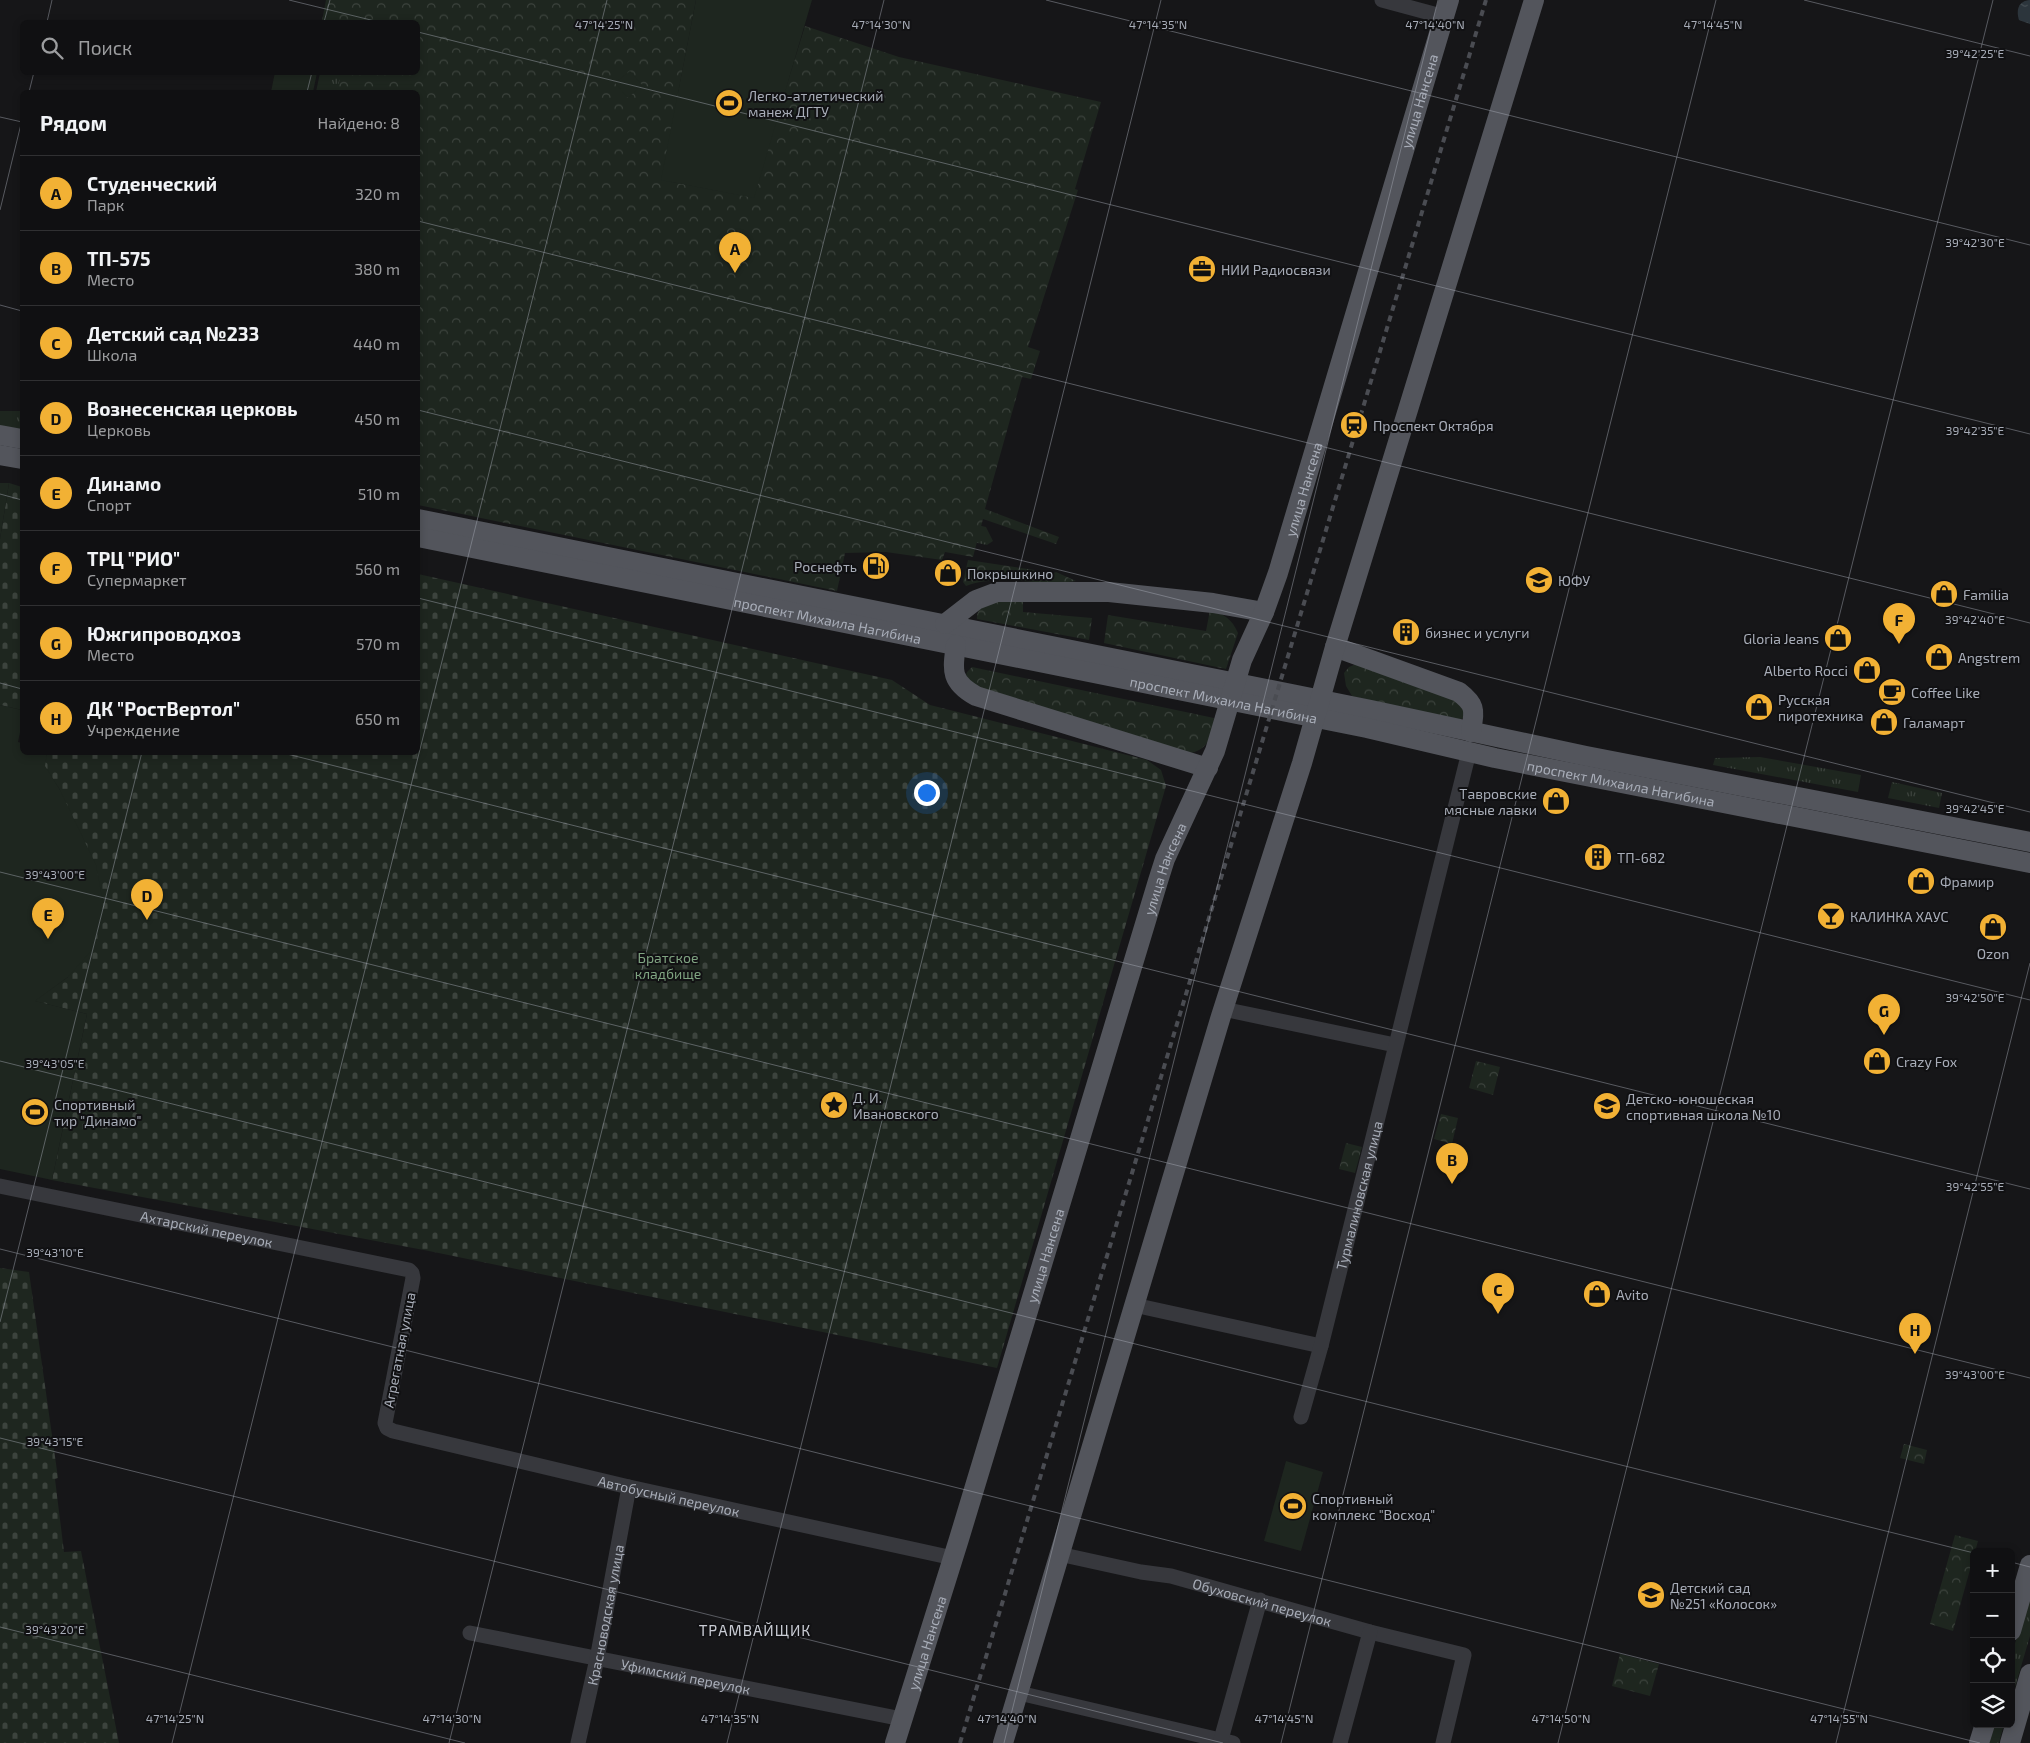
<!DOCTYPE html>
<html lang="ru">
<head>
<meta charset="utf-8">
<style>
  :root { --surface:#101012; --page:#19191b; --text:#f1f3f6; --muted:#9c9d9f; --line:#303032; --accent:#f2b134 }
  body { margin:0; font-family:"Exo 2",sans-serif; background:var(--page); color:var(--text) }
  .controls { position:absolute; right:15px; bottom:15px; display:grid; overflow:hidden; border-radius:8px; box-shadow:0 2px 8px #0003 }
  .controls button { width:45px; height:45px; display:grid; place-items:center; padding:0; border:0; border-bottom:1px solid var(--line); background:var(--surface); color:var(--text); font:25px sans-serif }
  .you { position:absolute; left:926px; top:792px; width:18px; height:18px; margin:-12px; border:4px solid #fff; border-radius:50%; background:#1a73e8; box-shadow:0 0 0 8px #1a73e833 }
  .badge { display:grid; place-items:center; width:32px; height:32px; border-radius:50%; background:var(--accent); color:#111; font-size:16px; font-weight:700 }
  .pin { position:absolute; translate:-50% -41px; filter:drop-shadow(0 1px 2px #0008) }
  .pin::after { content:''; position:absolute; top:26px; width:18px; height:15px; background:inherit; clip-path:polygon(0 0,100% 0,50% 100%) }
  .list { margin:0; padding:0; list-style:none }
  h2 { display:flex; justify-content:space-between; align-items:center; height:65px; margin:0; padding:0 20px; font-size:21px }
  h2 small { font-size:16px; font-weight:400; color:var(--muted) }
  .list li { display:grid; grid-template-columns:32px 1fr auto; gap:15px; align-items:center; box-sizing:border-box; height:75px; padding:0 20px; border-top:1px solid var(--line) }
  .list b { display:block; font-size:19px; white-space:nowrap }
  .list p { margin:0; font-size:16px; white-space:nowrap; color:var(--muted) }
  .list em { font-size:16px; font-style:normal; color:var(--muted) }
  .icon { flex:none; width:28px; height:28px; fill:none; stroke:currentColor; stroke-width:2; stroke-linecap:round; stroke-linejoin:round }
  .map { position:relative; flex:none; width:2030px; height:1743px; overflow:hidden }
  .search { position:absolute; background:var(--surface); box-shadow:0 2px 8px #0003; left:20px; top:20px; width:400px; height:55px; display:flex; align-items:center; gap:12px; box-sizing:border-box; padding:0 18px; border-radius:8px; color:var(--muted); font-size:19px }
  .panel { position:absolute; background:var(--surface); box-shadow:0 2px 8px #0003; left:20px; top:90px; width:400px; height:665px; border-radius:8px }
  .map>svg:first-child { display:block }
  .grass { fill:url(#grass-tufts) }
  .forest { fill:url(#forest-crowns) }
  .cemetery { fill:url(#cemetery-stones) }
  .garden { fill:#1e261f }
  .water { fill:url(#water-ripples) }
  .lines { fill:none; stroke-linecap:round; stroke-linejoin:round }
  .minor { stroke:#37383d; stroke-width:15 }
  .major { stroke:#53555c; stroke-width:20 }
  .rail { stroke:#4a4c52; stroke-width:4; stroke-dasharray:6 5; stroke-linecap:butt }
  .ticks { fill:none; stroke:#a8adb8; stroke-width:1; stroke-opacity:0.45 }
  .labels { text-anchor:middle; dominant-baseline:central; stroke-width:4; stroke-linejoin:round; paint-order:stroke }
  .poi-label { font-size:14px; fill:#a8adb8; stroke:#111113; text-anchor:start }
  .street-label { font-size:14px; fill:#a8adb8; stroke:#111113 }
  .park-label { font-size:14px; fill:#7fa381; stroke:#111113 }
  .neighbourhood-label { font-size:15px; letter-spacing:1px; fill:#c9ccd4; stroke:#111113 }
  .ticks-label { font-size:12px; text-anchor:middle; fill:#a8adb8; stroke:#111113; stroke-width:4; stroke-linejoin:round; paint-order:stroke }
</style>
</head>
<body>
<div class="map">
<svg width="2030" height="1743" viewBox="0 0 2030 1743">
  <defs>
    <pattern id="grass-tufts" width="24" height="20" patternUnits="userSpaceOnUse" patternTransform="scale(1.25)"><rect width="24" height="20" fill="#1e261f"/><path d="M3 7l-1-3M5 7V3M7 7l1-3M15 17l-1-3M17 17v-4M19 17l1-3" fill="none" stroke="#3c433d"/></pattern>
    <pattern id="forest-crowns" width="20" height="18" patternUnits="userSpaceOnUse" patternTransform="scale(1.25)"><rect width="20" height="18" fill="#1e261f"/><path d="M2 6a3 3 0 1 1 6 0M12 15a3 3 0 1 1 6 0" fill="none" stroke="#3c433d"/></pattern>
    <pattern id="cemetery-stones" width="16" height="16" patternUnits="userSpaceOnUse" patternTransform="scale(1.25)"><rect width="16" height="16" fill="#1e261f"/><path d="M2 7V4a2 2 0 0 1 4 0v3zM10 15v-3a2 2 0 0 1 4 0v3z" fill="#3c433d"/></pattern>
    <pattern id="water-ripples" width="26" height="14" patternUnits="userSpaceOnUse" patternTransform="scale(1.25)"><rect width="26" height="14" fill="#2c353c"/><path d="M2 4q2-2 4 0t4 0M15 11q2-2 4 0t4 0" fill="none" stroke="#485056"/></pattern>
  </defs>
  <rect width="100%" height="100%" fill="#161618"/>
  <path class="grass" d="M320 73H358L354 92H316Z
    M0 411H22V429L0 426Z
    M973 524 986 527 993 541 987 545 973 542Z
    M1760 757 1861 775 1858 792 1713 765 1715 758Z
    M1892 782 1942 793 1939 808 1888 798Z
    M2030 1593V1636L2011 1701V1657Z
    M1992 1724H2004L1999 1743H1986Z"/>
  <path class="forest" d="M326 0H696L678 94 679 96 673 182 752 197 805 26 899 57 1101 102 1075 189 1078 190 1028 347 1040 351 1031 379 1022 377 985 509 1059 537 1056 544 983 519 973 557 945 552 942 560 886 552 845 553 837 591 418 505V92H337L341 73 418 72V22H326L322 21Z
    M968 560 1054 573 1056 572 1076 581C1041 587 998 573 966 586L963 582Z
    M991 601H1023V612L1092 618 1089 640 977 619C976 610 984 604 991 601Z
    M1210 610C1224 614 1232 619 1238 633L1226 669 1104 643 1108 615 1206 631Z
    M1360 662 1463 702 1464 718 1455 721 1352 696 1346 686 1344 673 1349 667Z
    M972 667 1214 718C1212 735 1209 749 1191 753L973 690 966 676 967 672Z
    M1476 1061 1500 1067 1493 1095 1469 1088Z
    M1441 1114 1458 1118 1452 1144 1434 1139Z
    M1346 1143 1362 1147 1355 1173 1339 1169Z
    M1904 1444 1927 1450 1924 1464 1900 1458Z
    M1955 1535 1978 1541 1953 1631 1930 1624Z
    M1620 1654 1659 1664 1650 1696 1612 1686Z"/>
  <path class="cemetery" d="M9 483 22 487V710L0 705V539Z
    M418 574 892 680 930 705 1147 760 1161 770 1166 786 997 1368 429 1251 52 1180 87 1014 34 1001 68 977 60 790 44 766 47 753 418 752Z
    M0 1268 29 1272 58 1478 55 1479 64 1552 81 1551 119 1743H0Z"/>
  <path class="garden" d="M696 0H812L754 198 661 180Z
    M630 71 642 85 628 98 615 83Z
    M275 72 317 73 313 92H271Z
    M0 483H9L0 539Z
    M0 705 22 710V723L18 742 22 743V752L47 753 45 766 60 790 96 865 103 903 100 927 91 951 68 977 35 1001 87 1014 52 1180 0 1169Z
    M1286 1461 1323 1472 1301 1551 1264 1541Z"/>
  <path class="water" d="M2030 0V24L2019 20C2016 10 2018 1 2030 0Z"/>
  <g class="lines">
    <g class="minor">
      <path d="M1382 0 1445 17"/>
      <path d="M1223 1009 1395 1045"/>
      <path id="s1" d="M0 1186 409 1270 412 1273 413 1278 385 1423 387 1428 393 1431 629 1487 953 1558"/>
      <path d="M1134 1305 1321 1346"/>
      <path id="s2" d="M1301 1417 1321 1346 1469 752"/>
      <path id="s3" d="M1059 1554 1141 1572 1171 1576 1370 1632 1464 1655 1443 1743"/>
      <path id="s4" d="M470 1633 902 1719"/>
      <path d="M1019 1693 1233 1743"/>
      <path id="s5" d="M578 1743 597 1659 629 1487"/>
      <path d="M1220 1743 1260 1600"/>
      <path d="M1340 1743 1370 1632"/>
    </g>
    <g class="major">
      <path d="M0 435 22 439"/>
      <path d="M0 455 22 459"/>
      <path d="M418 519 1371 710 1586 756 2030 842"/>
      <path id="s6" d="M418 537 1367 728 1495 758 2030 863"/>
      <path d="M945 624 976 600 997 592H1109L1213 603 1264 612"/>
      <path d="M956 645C952 671 951 682 976 696L1208 768"/>
      <path d="M1335 647 1459 692C1477 706 1474 711 1471 732"/>
      <path d="M2011 1631 2030 1565"/>
      <path id="s7" d="M895 1743 959 1539 1158 881 1165 859 1215 751 1242 660 1264 612 1278 573 1449 0"/>
      <path d="M1003 1743 1221 1016 1302 763 1335 647 1534 0"/>
      <path d="M1979 1743 1985 1724"/>
      <path d="M2010 1743 2030 1674"/>
    </g>
    <path class="rail" d="M960 1743 1486 0"/>
  </g>
  <path class="ticks" d="M289 0 379 22M1046 0 2030 245M1804 0 2030 56M47 22 52 0M324 22 330 0M418 32 2030 434M29 92 34 72M307 92 312 72M0 117 22 122M0 210 22 120M418 221 2030 623M0 305 22 311M418 410 2030 812M0 494 22 500M418 598 2030 1000M0 683 22 689M279 752 2030 1189M0 872 2030 1378M0 1061 1974 1553M0 1249 1980 1743M0 1322 142 752M0 1438 1223 1743M2011 1562 2030 1567M0 1627 465 1743M172 1743 607 0M449 1743 884 0M727 1743 1161 0M1004 1743 1438 0M1281 1743 1716 0M1558 1743 1993 0M1836 1743 2030 963"/>
  <defs>
    <symbol id="stadium-disc" viewBox="-11 -11 22 22"><circle r="9.5" fill="#f2b134" stroke="#111113"/><path d="M0-5a6.5 5 0 1 0 0 10a6.5 5 0 1 0 0-10ZM-3.5-1.8h7v3.6h-7Z" fill="#111"/></symbol>
    <symbol id="office-disc" viewBox="-11 -11 22 22"><circle r="9.5" fill="#f2b134" stroke="#111113"/><path d="M-6-3h4V-5.5h4V-3h4V5H-6ZM-1-4.5V-3h2v-1.5ZM-6 0V1H6V0Z" fill="#111"/></symbol>
    <symbol id="station-disc" viewBox="-11 -11 22 22"><circle r="9.5" fill="#f2b134" stroke="#111113"/><path d="M-3-6H3Q5-6 5-4V2Q5 4 3 4L4.5 6H3L1.5 4h-3L-3 6H-4.5L-3 4Q-5 4-5 2V-4Q-5-6-3-6ZM-3.5-4v3h7v-3ZM-3.5 1v1.5H-2V1ZM2 1v1.5H3.5V1Z" fill="#111"/></symbol>
    <symbol id="fuel-disc" viewBox="-11 -11 22 22"><circle r="9.5" fill="#f2b134" stroke="#111113"/><path d="M-5.5-6h7V0h2V4h1.3V-2.5L3-4.5l.8-.8L6-3V5H2.5V1h-1V6h-7ZM-4.2-4.7v3.2H.2V-4.7Z" fill="#111"/></symbol>
    <symbol id="shop-disc" viewBox="-11 -11 22 22"><circle r="9.5" fill="#f2b134" stroke="#111113"/><path d="M-5-2.5h2.3a2.7 3.5 0 0 1 5.4 0H5L5.5 6h-11ZM-1.5-2.5h3a1.5 2.3 0 0 0-3 0Z" fill="#111"/></symbol>
    <symbol id="university-disc" viewBox="-11 -11 22 22"><circle r="9.5" fill="#f2b134" stroke="#111113"/><path d="M0-5L7-2L0 1L-7-2ZM-4 1L0 2.5L4 1V4Q0 6-4 4Z" fill="#111"/></symbol>
    <symbol id="building-disc" viewBox="-11 -11 22 22"><circle r="9.5" fill="#f2b134" stroke="#111113"/><path d="M-4-6H4V6H1V3H-1V6H-4ZM-2.5-4.3h1.7v1.8h-1.7ZM.8-4.3h1.7v1.8H.8ZM-2.5-1h1.7V.8h-1.7ZM.8-1h1.7V.8H.8Z" fill="#111"/></symbol>
    <symbol id="cafe-disc" viewBox="-11 -11 22 22"><circle r="9.5" fill="#f2b134" stroke="#111113"/><path d="M-5.5-4.5H6V0H3Q3 3.5 0 3.5H-2.5Q-5.5 3.5-5.5 0ZM3-3.2v2h1.7v-2ZM-6 4.5H4V6H-6Z" fill="#111"/></symbol>
    <symbol id="bar-disc" viewBox="-11 -11 22 22"><circle r="9.5" fill="#f2b134" stroke="#111113"/><path d="M-6-5H6L.8 .8V4.5H3.5V6h-7V4.5H-.8V.8Z" fill="#111"/></symbol>
    <symbol id="sight-disc" viewBox="-11 -11 22 22"><circle r="9.5" fill="#f2b134" stroke="#111113"/><path d="M0-6L1.8-2.2L6-1.7L2.9 1.2L3.7 5.4L0 3.3L-3.7 5.4L-2.9 1.2L-6-1.7L-1.8-2.2Z" fill="#111"/></symbol>
    <symbol id="school-disc" viewBox="-11 -11 22 22"><circle r="9.5" fill="#f2b134" stroke="#111113"/><path d="M0-5L7-2L0 1L-7-2ZM-4 1L0 2.5L4 1V4Q0 6-4 4Z" fill="#111"/></symbol>
  </defs>
  <g fill-rule="evenodd">
    <use href="#stadium-disc" x="713" y="87" width="32" height="32"/>
    <use href="#office-disc" x="1186" y="253" width="32" height="32"/>
    <use href="#station-disc" x="1338" y="409" width="32" height="32"/>
    <use href="#fuel-disc" x="860" y="550" width="32" height="32"/>
    <use href="#shop-disc" x="932" y="557" width="32" height="32"/>
    <use href="#university-disc" x="1523" y="564" width="32" height="32"/>
    <use href="#shop-disc" x="1928" y="578" width="32" height="32"/>
    <use href="#building-disc" x="1390" y="616" width="32" height="32"/>
    <use href="#shop-disc" x="1822" y="622" width="32" height="32"/>
    <use href="#shop-disc" x="1923" y="641" width="32" height="32"/>
    <use href="#shop-disc" x="1851" y="654" width="32" height="32"/>
    <use href="#cafe-disc" x="1876" y="676" width="32" height="32"/>
    <use href="#shop-disc" x="1743" y="691" width="32" height="32"/>
    <use href="#shop-disc" x="1868" y="706" width="32" height="32"/>
    <use href="#shop-disc" x="1540" y="785" width="32" height="32"/>
    <use href="#building-disc" x="1582" y="841" width="32" height="32"/>
    <use href="#shop-disc" x="1905" y="865" width="32" height="32"/>
    <use href="#bar-disc" x="1815" y="900" width="32" height="32"/>
    <use href="#shop-disc" x="1977" y="911" width="32" height="32"/>
    <use href="#shop-disc" x="1861" y="1045" width="32" height="32"/>
    <use href="#sight-disc" x="818" y="1089" width="32" height="32"/>
    <use href="#school-disc" x="1591" y="1090" width="32" height="32"/>
    <use href="#stadium-disc" x="19" y="1096" width="32" height="32"/>
    <use href="#shop-disc" x="1581" y="1278" width="32" height="32"/>
    <use href="#stadium-disc" x="1277" y="1490" width="32" height="32"/>
    <use href="#school-disc" x="1635" y="1579" width="32" height="32"/>
  </g>
  <g class="labels">
    <g class="poi-label">
      <text x="748" y="95">Легко-атлетический<tspan x="748" dy="16">манеж ДГТУ</tspan></text>
      <text x="1221" y="269">НИИ Радиосвязи</text>
      <text x="1373" y="425">Проспект Октября</text>
      <text x="857" y="566" text-anchor="end">Роснефть</text>
      <text x="967" y="573">Покрышкино</text>
      <text x="1558" y="580">ЮФУ</text>
      <text x="1963" y="594">Familia</text>
      <text x="1425" y="632">бизнес и услуги</text>
      <text x="1819" y="638" text-anchor="end">Gloria Jeans</text>
      <text x="1958" y="657">Angstrem</text>
      <text x="1848" y="670" text-anchor="end">Alberto Rocci</text>
      <text x="1911" y="692">Coffee Like</text>
      <text x="1778" y="699">Русская<tspan x="1778" dy="16">пиротехника</tspan></text>
      <text x="1903" y="722">Галамарт</text>
      <text x="1537" y="793" text-anchor="end">Тавровские<tspan x="1537" dy="16">мясные лавки</tspan></text>
      <text x="1617" y="857">ТП-682</text>
      <text x="1940" y="881">Фрамир</text>
      <text x="1850" y="916">КАЛИНКА ХАУС</text>
      <text x="1993" y="953" text-anchor="middle">Ozon</text>
      <text x="1896" y="1061">Crazy Fox</text>
      <text x="853" y="1097">Д. И.<tspan x="853" dy="16">Ивановского</tspan></text>
      <text x="1626" y="1098">Детско-юношеская<tspan x="1626" dy="16">спортивная школа №10</tspan></text>
      <text x="54" y="1104">Спортивный<tspan x="54" dy="16">тир "Динамо"</tspan></text>
      <text x="1616" y="1294">Avito</text>
      <text x="1312" y="1498">Спортивный<tspan x="1312" dy="16">комплекс "Восход"</tspan></text>
      <text x="1670" y="1587">Детский сад<tspan x="1670" dy="16">№251 «Колосок»</tspan></text>
    </g>
    <g class="street-label">
      <text stroke="none"><textPath href="#s7" startOffset="1725">улица Нансена</textPath></text>
      <text stroke="none"><textPath href="#s7" startOffset="1320">улица Нансена</textPath></text>
      <text stroke="none"><textPath href="#s6" startOffset="418">проспект Михаила Нагибина</textPath></text>
      <text stroke="none"><textPath href="#s6" startOffset="822">проспект Михаила Нагибина</textPath></text>
      <text stroke="none"><textPath href="#s6" startOffset="1228">проспект Михаила Нагибина</textPath></text>
      <text stroke="none"><textPath href="#s7" startOffset="915">улица Нансена</textPath></text>
      <text stroke="none"><textPath href="#s2" startOffset="229">Турмалиновская улица</textPath></text>
      <text stroke="none"><textPath href="#s1" startOffset="211">Ахтарский переулок</textPath></text>
      <text stroke="none"><textPath href="#s7" startOffset="510">улица Нансена</textPath></text>
      <text transform="translate(399 1350) rotate(-79)">Агрегатная улица</text>
      <text stroke="none"><textPath href="#s1" startOffset="870">Автобусный переулок</textPath></text>
      <text stroke="none"><textPath href="#s3" startOffset="209">Обуховский переулок</textPath></text>
      <text stroke="none"><textPath href="#s5" startOffset="131">Красноводская улица</textPath></text>
      <text stroke="none"><textPath href="#s7" startOffset="105">улица Нансена</textPath></text>
      <text stroke="none"><textPath href="#s4" startOffset="220">Уфимский переулок</textPath></text>
    </g>
    <g class="park-label">
      <text x="668" y="957">Братское<tspan x="668" dy="16">кладбище</tspan></text>
    </g>
    <g class="neighbourhood-label">
      <text x="755" y="1630">ТРАМВАЙЩИК</text>
    </g>
  </g>
  <g class="ticks-label">
    <text x="604" y="29">47°14'25"N</text>
    <text x="881" y="29">47°14'30"N</text>
    <text x="1158" y="29">47°14'35"N</text>
    <text x="1435" y="29">47°14'40"N</text>
    <text x="1713" y="29">47°14'45"N</text>
    <text x="1975" y="58">39°42'25"E</text>
    <text x="1975" y="247">39°42'30"E</text>
    <text x="1975" y="435">39°42'35"E</text>
    <text x="1975" y="624">39°42'40"E</text>
    <text x="1975" y="813">39°42'45"E</text>
    <text x="55" y="879">39°43'00"E</text>
    <text x="1975" y="1002">39°42'50"E</text>
    <text x="55" y="1068">39°43'05"E</text>
    <text x="1975" y="1191">39°42'55"E</text>
    <text x="55" y="1257">39°43'10"E</text>
    <text x="1975" y="1379">39°43'00"E</text>
    <text x="55" y="1446">39°43'15"E</text>
    <text x="55" y="1634">39°43'20"E</text>
    <text x="175" y="1723">47°14'25"N</text>
    <text x="452" y="1723">47°14'30"N</text>
    <text x="730" y="1723">47°14'35"N</text>
    <text x="1007" y="1723">47°14'40"N</text>
    <text x="1284" y="1723">47°14'45"N</text>
    <text x="1561" y="1723">47°14'50"N</text>
    <text x="1839" y="1723">47°14'55"N</text>
  </g>
</svg>
<div class="controls">
<button>+</button>
<button>−</button>
<button><svg class="icon" aria-label="locate" viewBox="0 0 24 24"><circle cx="12" cy="12" r="6"/><path d="M12 2v4M12 18v4M2 12h4M18 12h4"/></svg></button>
<button><svg class="icon" aria-label="layers" viewBox="0 0 24 24"><path d="M12 4l9 5-9 5-9-5zM3 14l9 5 9-5"/></svg></button>
</div>
<div class="you"></div>
<div class="pin badge" style="left:735px;top:273px">A</div>
<div class="pin badge" style="left:1452px;top:1184px">B</div>
<div class="pin badge" style="left:1498px;top:1314px">C</div>
<div class="pin badge" style="left:147px;top:920px">D</div>
<div class="pin badge" style="left:48px;top:939px">E</div>
<div class="pin badge" style="left:1899px;top:644px">F</div>
<div class="pin badge" style="left:1884px;top:1035px">G</div>
<div class="pin badge" style="left:1915px;top:1354px">H</div>
<div class="search"><svg class="icon" aria-label="search" viewBox="0 0 24 24"><circle cx="10" cy="10" r="6"/><path d="M15 15l6 6"/></svg>Поиск</div>
<section class="panel">
<h2>Рядом<small>Найдено: 8</small></h2>
<ul class="list">
<li><span class="badge">A</span><div><b>Студенческий</b><p>Парк</p></div><em>320 m</em></li>
<li><span class="badge">B</span><div><b>ТП-575</b><p>Место</p></div><em>380 m</em></li>
<li><span class="badge">C</span><div><b>Детский сад №233</b><p>Школа</p></div><em>440 m</em></li>
<li><span class="badge">D</span><div><b>Вознесенская церковь</b><p>Церковь</p></div><em>450 m</em></li>
<li><span class="badge">E</span><div><b>Динамо</b><p>Спорт</p></div><em>510 m</em></li>
<li><span class="badge">F</span><div><b>ТРЦ &quot;РИО&quot;</b><p>Супермаркет</p></div><em>560 m</em></li>
<li><span class="badge">G</span><div><b>Южгипроводхоз</b><p>Место</p></div><em>570 m</em></li>
<li><span class="badge">H</span><div><b>ДК &quot;РостВертол&quot;</b><p>Учреждение</p></div><em>650 m</em></li>
</ul>
</section>
</div>
</body>
</html>
